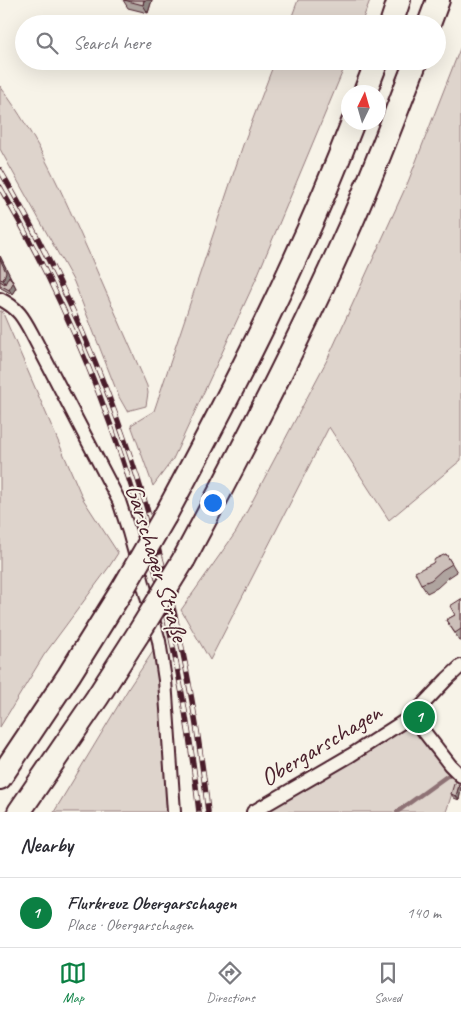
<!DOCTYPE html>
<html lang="en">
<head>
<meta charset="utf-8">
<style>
  :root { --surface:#fff; --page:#f7f7f7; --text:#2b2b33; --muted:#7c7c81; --line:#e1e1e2; --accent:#0b8043 }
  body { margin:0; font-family:Caveat,sans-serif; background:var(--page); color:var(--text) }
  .compass { position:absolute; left:341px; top:85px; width:45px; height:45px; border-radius:50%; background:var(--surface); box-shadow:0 5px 20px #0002; rotate:5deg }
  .you { position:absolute; left:212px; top:502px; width:18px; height:18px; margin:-12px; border:4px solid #fff; border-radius:50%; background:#1a73e8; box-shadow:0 0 0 8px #1a73e833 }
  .badge { display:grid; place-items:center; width:32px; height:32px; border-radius:50%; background:var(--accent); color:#fff; font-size:16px; font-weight:700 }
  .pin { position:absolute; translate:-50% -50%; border:2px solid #fff; box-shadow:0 1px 5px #0006 }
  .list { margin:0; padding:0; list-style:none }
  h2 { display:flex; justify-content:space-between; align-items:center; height:65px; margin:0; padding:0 20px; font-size:21px }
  h2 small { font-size:16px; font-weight:400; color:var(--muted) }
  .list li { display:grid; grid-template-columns:32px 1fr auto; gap:15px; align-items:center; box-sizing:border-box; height:70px; padding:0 20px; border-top:1px solid var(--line) }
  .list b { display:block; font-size:19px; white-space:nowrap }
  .list p { margin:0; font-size:16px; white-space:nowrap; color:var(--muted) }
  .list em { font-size:16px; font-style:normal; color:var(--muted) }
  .icon { flex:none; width:28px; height:28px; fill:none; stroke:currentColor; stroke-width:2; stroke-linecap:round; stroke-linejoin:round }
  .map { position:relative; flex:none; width:461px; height:812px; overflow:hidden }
  .search { position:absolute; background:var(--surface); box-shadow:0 5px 20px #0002; left:15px; right:15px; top:15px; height:55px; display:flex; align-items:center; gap:12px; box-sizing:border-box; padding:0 18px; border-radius:28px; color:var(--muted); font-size:19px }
  .sheet { height:135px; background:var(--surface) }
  nav { display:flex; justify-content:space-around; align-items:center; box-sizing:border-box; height:70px; border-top:1px solid var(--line); background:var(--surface); font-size:14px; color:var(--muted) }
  nav a { display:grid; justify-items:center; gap:2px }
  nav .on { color:var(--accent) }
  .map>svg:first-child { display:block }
  .green { fill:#ded4cc; stroke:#947a7c }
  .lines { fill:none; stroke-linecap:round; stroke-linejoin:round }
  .stream { stroke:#8e7275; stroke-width:4.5 }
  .minor-casing { stroke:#4a1f2b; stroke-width:16 }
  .motorway-casing { stroke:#4a1f2b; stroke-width:26 }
  .minor { stroke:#f7f3e8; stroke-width:12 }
  .motorway { stroke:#f7f3e8; stroke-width:22 }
  .rail-casing { stroke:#4a1f2b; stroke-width:5.5 }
  .rail { stroke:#f7f3e8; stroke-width:4; stroke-dasharray:11; stroke-linecap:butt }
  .motorway-bridge-casing { stroke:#4a1f2b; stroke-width:26; stroke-linecap:butt }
  .motorway-bridge { stroke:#f7f3e8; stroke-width:22 }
  .wall { fill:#afa49f; stroke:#4a1f2b }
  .shaded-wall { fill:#8f8682; stroke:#4a1f2b }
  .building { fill:#ccbfb9; stroke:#4a1f2b }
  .labels { text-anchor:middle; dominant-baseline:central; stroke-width:4; stroke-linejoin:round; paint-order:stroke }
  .street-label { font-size:25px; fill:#4a1f2b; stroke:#f7f3e8 }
</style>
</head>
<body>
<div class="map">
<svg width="461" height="812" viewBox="0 0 461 812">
  <rect width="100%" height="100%" fill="#f7f3e8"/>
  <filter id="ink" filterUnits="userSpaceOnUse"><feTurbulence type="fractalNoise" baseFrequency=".02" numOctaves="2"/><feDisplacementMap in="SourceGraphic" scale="10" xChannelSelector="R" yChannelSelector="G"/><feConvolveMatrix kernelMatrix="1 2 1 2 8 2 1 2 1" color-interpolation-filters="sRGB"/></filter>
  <g filter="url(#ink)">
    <path class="green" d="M298 0H370L361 24H289Z
      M461 46V460L389 520 329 427 210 660 181 610 236 532 328 358 408 182Z
      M275 61H347L256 279 173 459 153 486 131 425 154 411 243 145Z
      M0 86C38 137 63 195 89 253 108 297 128 341 147 386L148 393 146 406 127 411 119 397 74 282 0 149Z
      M0 311H2L83 499 118 553 109 567 44 655 0 727Z
      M154 650 158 654 168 812H54L130 686Z
      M404 729H415L457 778 446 812H263L297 793Z"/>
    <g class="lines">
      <path class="stream" d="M397 812 447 776 453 775"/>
      <defs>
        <path id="minor" d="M0 299C18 308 23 317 32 334L107 478 119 501 129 532 159 641 165 680 174 812
          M412 716 450 765 461 776
          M253 812 351 755 412 716 447 679 461 666"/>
        <path id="motorway" d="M391 24 399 0
          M429 24 438 0
          M365 92 377 61
          M165 516C234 388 301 258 353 122
          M184 559C241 453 296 347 345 237 371 180 393 120 416 61
          M0 778 69 675 124 587
          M19 812 97 698 138 634"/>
      </defs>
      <use href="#minor" class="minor-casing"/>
      <use href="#motorway" class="motorway-casing"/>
      <use href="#minor" class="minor"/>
      <use href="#motorway" class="motorway"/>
      <defs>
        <path id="rail" d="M0 170C117 370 182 583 208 812
          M0 187C111 378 175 593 199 812"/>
      </defs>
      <use href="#rail" class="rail-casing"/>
      <use href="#rail" class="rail"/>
      <defs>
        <path id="motorway-bridge" d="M124 587 165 516
          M138 634 184 559"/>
      </defs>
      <use href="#motorway-bridge" class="motorway-bridge-casing"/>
      <use href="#motorway-bridge" class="motorway-bridge"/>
    </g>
    <path class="wall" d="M123 0H152L148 13 128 8Z
      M0 256 16 288 12 294 1 288 0 287Z
      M446 554 457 572 448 578 437 588 427 593 421 584 433 563Z
      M461 599V641H460L446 620 455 615Z
      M459 785 461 789 459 800 454 798 451 794Z"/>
    <path class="shaded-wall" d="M144 0H152L148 13 143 5Z
      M0 256 16 288 12 294 3 280Z
      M459 785 461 789 459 800 456 796Z"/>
    <path class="building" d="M124 0H144L143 5Z
      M0 259 6 272 3 280 0 279Z
      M9 276 13 283 9 290 0 285V281L5 284Z
      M446 554 452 564 442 570 431 580 421 584 415 572 433 563 435 559Z
      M461 599V629L455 633 446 620 455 615 450 606Z
      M454 784 459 785 456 796 451 794Z"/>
  </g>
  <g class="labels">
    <g class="street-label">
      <text transform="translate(157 563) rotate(73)">Garschager Straße</text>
      <text transform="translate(321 745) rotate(-31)">Obergarschagen</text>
    </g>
  </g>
</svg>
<svg class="compass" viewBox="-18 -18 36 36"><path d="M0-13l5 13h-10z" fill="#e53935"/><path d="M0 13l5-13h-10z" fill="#7c7c81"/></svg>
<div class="you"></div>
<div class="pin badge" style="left:419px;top:717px">1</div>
<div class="search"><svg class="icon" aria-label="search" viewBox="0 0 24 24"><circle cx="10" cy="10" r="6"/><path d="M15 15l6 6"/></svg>Search here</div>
</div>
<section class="sheet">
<h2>Nearby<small></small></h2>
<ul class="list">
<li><span class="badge">1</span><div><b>Flurkreuz Obergarschagen</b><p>Place · Obergarschagen</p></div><em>140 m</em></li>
</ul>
</section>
<nav>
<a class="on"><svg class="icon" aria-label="map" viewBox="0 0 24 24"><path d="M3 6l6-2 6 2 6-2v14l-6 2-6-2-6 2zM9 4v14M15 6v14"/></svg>Map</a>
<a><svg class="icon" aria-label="directions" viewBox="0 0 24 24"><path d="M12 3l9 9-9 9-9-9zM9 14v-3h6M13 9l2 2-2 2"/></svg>Directions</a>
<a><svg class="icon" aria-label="saved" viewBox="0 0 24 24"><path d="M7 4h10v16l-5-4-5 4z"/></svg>Saved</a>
</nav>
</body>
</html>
